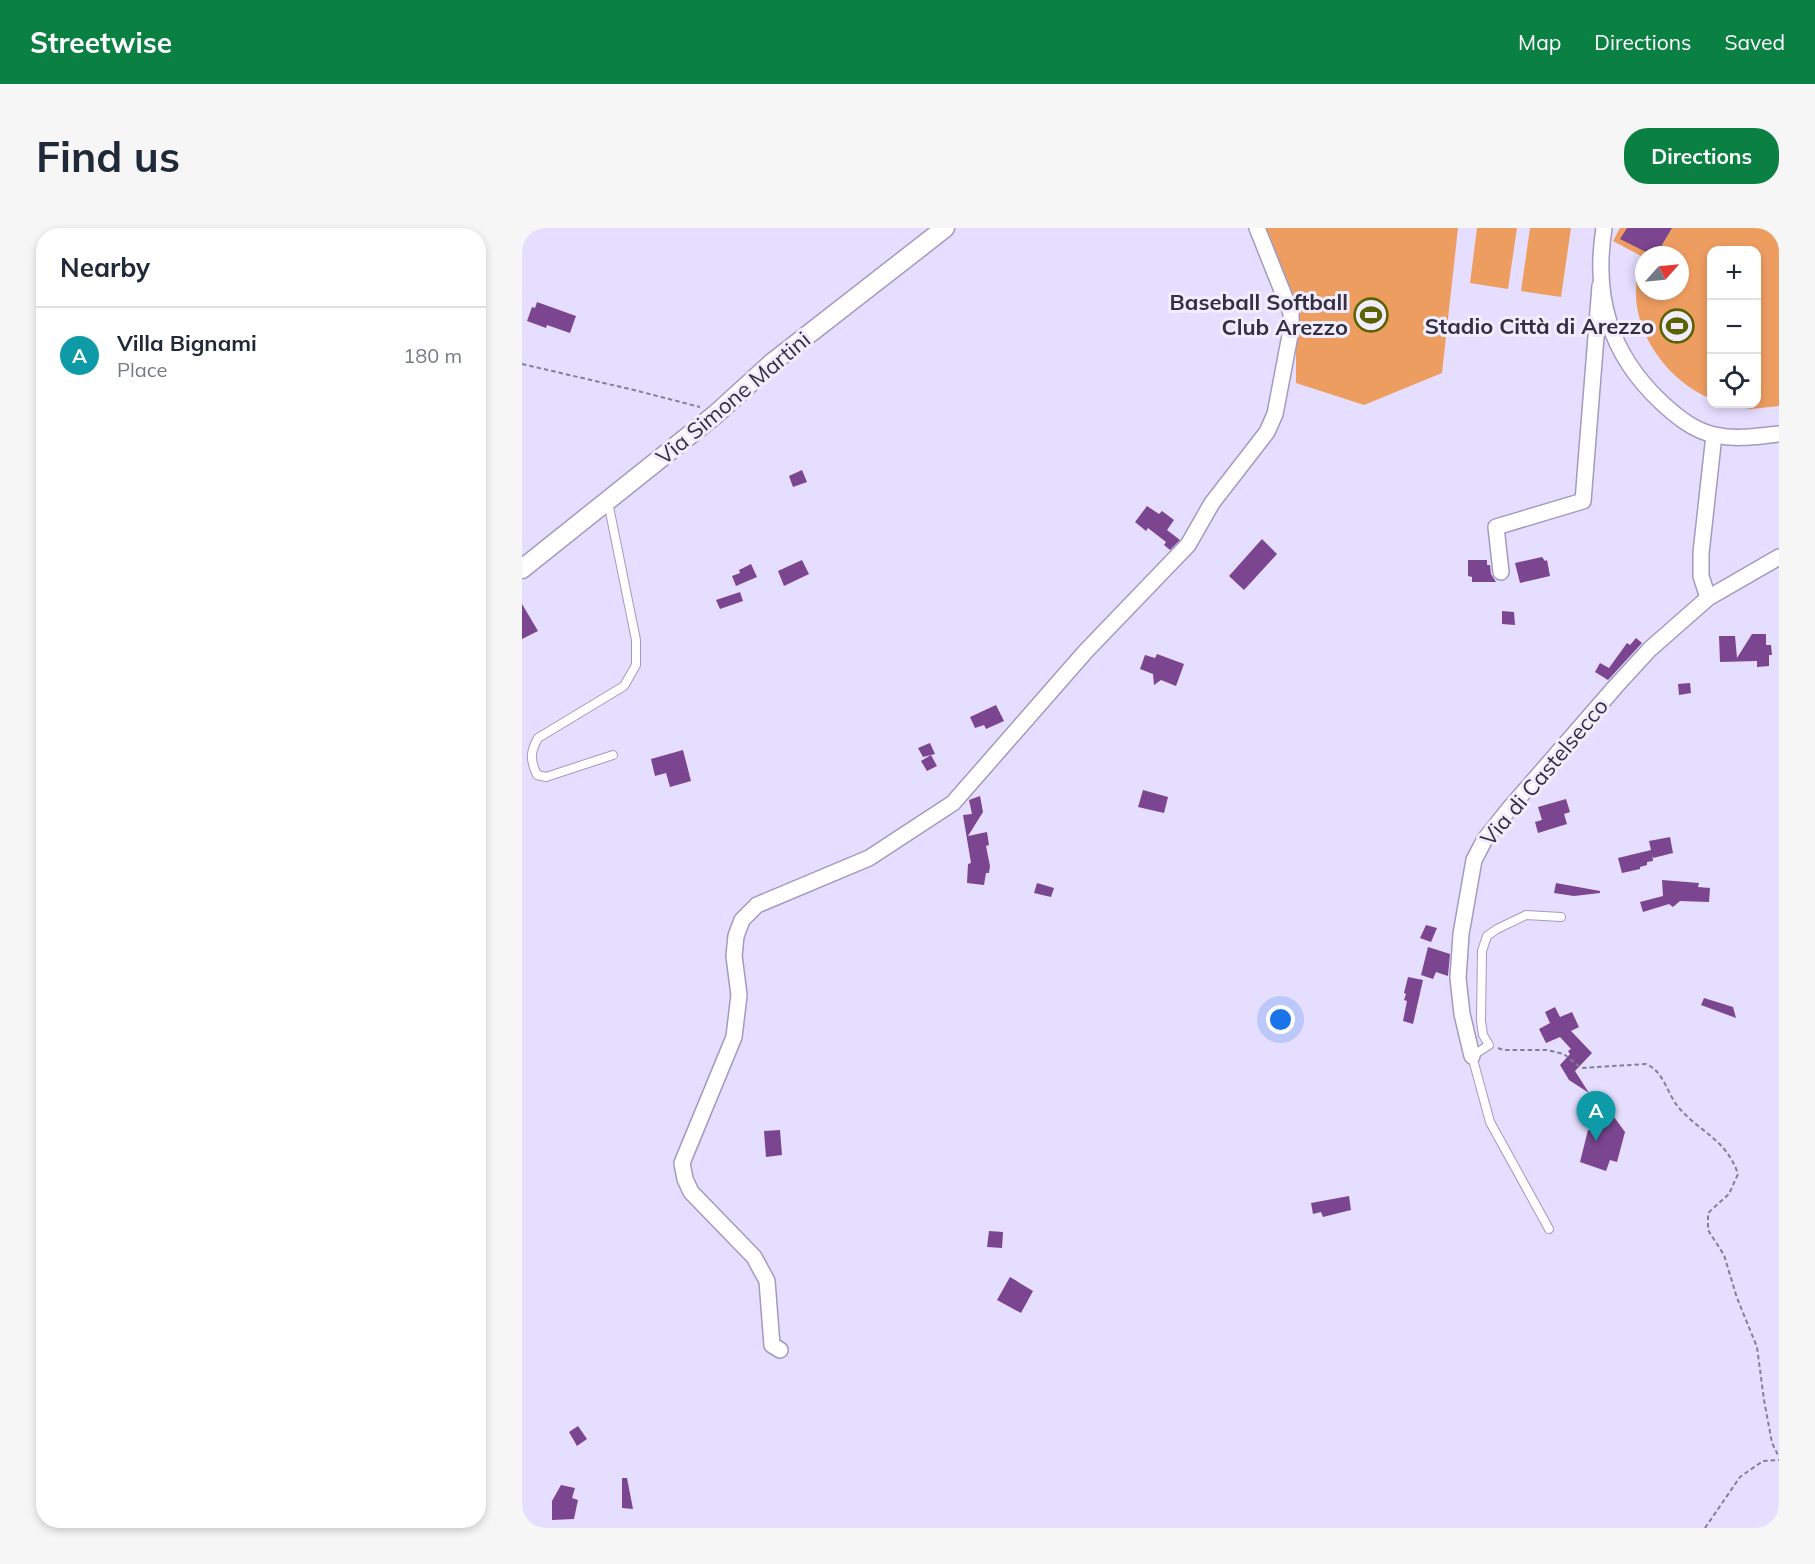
<!DOCTYPE html>
<html lang="en">
<head>
<meta charset="utf-8">
<style>
  :root { --surface:#fff; --page:#f6f6f7; --text:#1f2937; --muted:#747a83; --line:#e0e1e3; --accent:#0b8043 }
  body { margin:0; font-family:Mulish,sans-serif; background:var(--page); color:var(--text) }
  .controls { position:absolute; right:18px; top:18px; display:grid; overflow:hidden; border-radius:12px; box-shadow:0 3px 9px #0003 }
  .controls button { width:54px; height:54px; display:grid; place-items:center; padding:0; border:0; border-bottom:2px solid var(--line); background:var(--surface); color:var(--text); font:30px sans-serif }
  .compass { position:absolute; left:1113px; top:18px; width:54px; height:54px; border-radius:50%; background:var(--surface); box-shadow:0 3px 9px #0003; rotate:63deg }
  .you { position:absolute; left:759px; top:792px; width:21px; height:21px; margin:-15px; border:4px solid #fff; border-radius:50%; background:#1a73e8; box-shadow:0 0 0 9px #1a73e833 }
  .badge { display:grid; place-items:center; width:39px; height:39px; border-radius:50%; background:var(--accent); color:#fff; font-size:20px; font-weight:700 }
  .pin { position:absolute; translate:-50% -50px; filter:drop-shadow(0 2px 3px #0008) }
  .pin::after { content:''; position:absolute; top:32px; width:21px; height:18px; background:inherit; clip-path:polygon(0 0,100% 0,50% 100%) }
  .list { margin:0; padding:0; list-style:none }
  h2 { display:flex; justify-content:space-between; align-items:center; height:78px; margin:0; padding:0 24px; font-size:26px }
  h2 small { font-size:20px; font-weight:400; color:var(--muted) }
  .list li { display:grid; grid-template-columns:39px 1fr auto; gap:18px; align-items:center; box-sizing:border-box; height:96px; padding:0 24px; border-top:2px solid var(--line) }
  .list b { display:block; font-size:22px; white-space:nowrap }
  .list p { margin:0; font-size:20px; white-space:nowrap; color:var(--muted) }
  .list em { font-size:20px; font-style:normal; color:var(--muted) }
  .icon { flex:none; width:33px; height:33px; fill:none; stroke:currentColor; stroke-width:2; stroke-linecap:round; stroke-linejoin:round }
  .map { position:relative; flex:none; width:1257px; height:1300px; overflow:hidden; border-radius:24px }
  header { display:flex; align-items:center; gap:36px; box-sizing:border-box; height:84px; padding:0 30px; background:var(--accent); color:#fff }
  header strong { font-size:28px }
  nav { display:flex; gap:33px; margin-inline-start:auto; font-size:21px }
  .intro { display:flex; align-items:center; justify-content:space-between; box-sizing:border-box; height:144px; padding:0 36px }
  h1 { margin:0; font-size:42px }
  .button { padding:15px 27px; border-radius:24px; background:var(--accent); color:#fff; font-size:21px; font-weight:700 }
  main { display:flex; gap:36px; padding:0 36px }
  aside { flex:1; background:var(--surface); border-radius:24px; box-shadow:0 3px 9px #0003 }
  .map>svg:first-child { display:block }
  .green { fill:#ee9d61; fill-rule:evenodd }
  .building { fill:#7b4590 }
  .lines { fill:none; stroke-linecap:round; stroke-linejoin:round }
  .service-casing { stroke:#a39ac0; stroke-width:10 }
  .minor-casing { stroke:#a39ac0; stroke-width:18 }
  .tertiary-casing { stroke:#a39ac0; stroke-width:21 }
  .path { stroke:#837f95; stroke-width:2; stroke-dasharray:4.5 3; stroke-linecap:butt }
  .service { stroke:#fff; stroke-width:8 }
  .minor { stroke:#fff; stroke-width:15 }
  .tertiary { stroke:#fff; stroke-width:18 }
  .labels { text-anchor:middle; dominant-baseline:central; stroke-width:6; stroke-linejoin:round; paint-order:stroke }
  .poi-label { font-size:22px; font-weight:bold; fill:#33303f; stroke:#f1edfe; text-anchor:end }
  .street-label { font-size:22px; fill:#33303f; stroke:#f1edfe }
</style>
</head>
<body>
<header>
<strong>Streetwise</strong>
<nav><a>Map</a><a>Directions</a><a>Saved</a></nav>
</header>
<div class="intro"><h1>Find us</h1><a class="button">Directions</a></div>
<main>
<aside>
<h2>Nearby<small></small></h2>
<ul class="list">
<li><span class="badge" style="background:#0f9aa8">A</span><div><b>Villa Bignami</b><p>Place</p></div><em>180 m</em></li>
</ul>
</aside>
<div class="map">
<svg width="1257" height="1300" viewBox="0 0 1257 1300">
  <rect width="100%" height="100%" fill="#e5defe"/>
  <path class="green" d="M740 0H936L920 145 842 177 774 155V104Z
    M955 0H995L986 61 948 55Z
    M1008 0H1049L1039 69 999 63Z
    M1098 0H1257V178L1229 181 1200 176H1234V22H1190L1189 171C1148 154 1112 108 1114 61 1114 50 1118 39 1121 29L1091 13ZM1122 27H1158V63H1122Z"/>
  <path class="building" d="M1105 0H1150L1134 27H1130L1098 11Z
    M15 74 54 88 48 105 25 97 24 100 5 93 10 79 13 80Z
    M280 242 285 254 271 259 267 248Z
    M625 278 637 286 640 283 652 292 645 302 658 312 648 322 642 317 644 314 626 300 624 303 613 294Z
    M740 311 755 326 722 362 707 348Z
    M1020 329 1023 333 1025 332 1028 348 998 355 993 335Z
    M280 332 287 346 262 358 256 343Z
    M946 332H965V337H968L969 346 974 354H950V349L946 348Z
    M229 336 235 349 214 358 210 348 218 345 217 342Z
    M218 364 221 373 198 381 194 372Z
    M0 376 16 403 0 411Z
    M980 383 992 384 993 397 980 396Z
    M1230 406H1244V417H1249L1250 427H1247V438L1235 439V433L1198 434 1197 408H1213L1215 430Z
    M1114 410 1120 415 1086 452 1073 444 1078 435 1087 440 1105 415 1108 417Z
    M635 426 662 436 654 458 639 452 632 457 631 446 618 441 623 427 633 430Z
    M1168 455 1169 465 1157 467 1156 456Z
    M474 477 482 493 464 501 462 497 453 500 448 489Z
    M408 515 413 526 401 529 396 520Z
    M161 522 169 553 148 559 144 545 133 548 129 531Z
    M409 527 415 538 405 543 399 533Z
    M621 562 646 569 642 585 616 579Z
    M458 568 461 584 446 608 465 604 467 617 464 618 468 638 467 645H464L462 657 445 655 446 636 449 635 441 587 450 586 447 572Z
    M1044 571 1048 584 1042 586 1045 596 1016 605 1013 594 1020 592 1016 579Z
    M1148 609 1151 625 1131 630 1130 626 1131 633 1125 634V637L1118 639V641L1100 645 1096 630 1129 622 1127 613Z
    M1140 652 1177 655 1176 659 1188 660 1187 674 1158 673 1151 679 1147 676 1121 684 1118 674 1141 668Z
    M515 655 532 660 529 669 512 665Z
    M1034 655 1078 663V665L1052 668 1032 665Z
    M904 697 915 700 909 714 898 710Z
    M906 719 928 726 926 748 914 744 911 751 899 747Z
    M886 749 901 752 891 796 881 793 885 773 882 772 884 766 882 765Z
    M1182 770 1211 779 1214 790 1179 777Z
    M1033 779 1038 789 1050 784 1057 799 1049 803 1070 825 1053 843 1067 865 1047 852 1038 837 1048 826 1046 823 1049 821 1038 809 1024 815 1017 801 1028 795 1023 784Z
    M1084 878 1103 904 1095 934 1088 932 1084 943 1058 934 1066 902 1079 904Z
    M258 902 260 927 244 929 242 903Z
    M827 968 829 982 801 989 799 984 791 986 789 975Z
    M467 1003 481 1004 480 1020 465 1019Z
    M488 1049 511 1063 499 1085 475 1072Z
    M56 1198 65 1211 55 1218 47 1204Z
    M100 1250H105L111 1281 100 1280Z
    M39 1257 53 1260 50 1270 56 1272 52 1291 30 1292V1273Z"/>
  <g class="lines">
    <defs>
      <path id="service" d="M86 274 114 412V437L102 458 16 510C8 524 8 532 15 547L24 549 91 527
        M1027 1001 968 894 950 828 967 817 961 807 959 793 960 723 965 708 975 701 1004 687 1039 689"/>
      <path id="minor" d="M1082 0C1071 69 1088 126 1139 174 1154 188 1172 203 1193 207 1215 212 1236 208 1257 206
        M979 344 974 299 1061 273 1078 58
        M1186 370 1257 329
        M950 828 940 786 936 750 939 706 952 632 963 611 987 581 1094 458 1128 421 1186 370 1179 348V325L1192 207
        M258 1122 250 1117 245 1053 232 1029 169 964 163 951 160 935 212 809 217 767 212 728 214 708 220 692 235 677 347 630 431 575 564 423 666 317 690 275 745 204 753 186 769 102V85L735 0"/>
      <path id="tertiary" d="M0 341 194 186 251 134 423 0"/>
    </defs>
    <use href="#service" class="service-casing"/>
    <use href="#minor" class="minor-casing"/>
    <use href="#tertiary" class="tertiary-casing"/>
    <path class="path" d="M0 136 112 162 178 179
      M976 820 981 822H1025L1042 826 1059 840 1124 836C1142 843 1145 866 1157 880 1179 905 1204 911 1216 946L1207 966 1186 985V1002L1202 1027 1215 1070 1235 1119 1242 1172 1250 1215 1257 1229
      M1183 1300 1218 1249 1241 1233 1257 1232"/>
    <use href="#service" class="service"/>
    <use href="#minor" class="minor"/>
    <use href="#tertiary" class="tertiary"/>
  </g>
  <defs>
    <symbol id="stadium-ring" viewBox="-11 -11 22 22"><circle r="9.5" fill="#f1edfe" stroke="#5a6302" stroke-width="1.5"/><path d="M0-5a6.5 5 0 1 0 0 10a6.5 5 0 1 0 0-10ZM-3.5-1.8h7v3.6h-7Z" fill="#5a6302"/></symbol>
  </defs>
  <g fill-rule="evenodd">
    <use href="#stadium-ring" x="830" y="68" width="38" height="38"/>
    <use href="#stadium-ring" x="1136" y="79" width="38" height="38"/>
  </g>
  <g class="labels">
    <g class="poi-label">
      <text x="826" y="74">Baseball Softball<tspan x="826" dy="25">Club Arezzo</tspan></text>
      <text x="1132" y="98">Stadio Città di Arezzo</text>
    </g>
    <g class="street-label">
      <text transform="translate(211 170) rotate(-40)">Via Simone Martini</text>
      <text transform="translate(1022 544) rotate(-50)">Via di Castelsecco</text>
    </g>
  </g>
</svg>
<div class="controls">
<button>+</button>
<button>−</button>
<button><svg class="icon" aria-label="locate" viewBox="0 0 24 24"><circle cx="12" cy="12" r="6"/><path d="M12 2v4M12 18v4M2 12h4M18 12h4"/></svg></button>
</div>
<svg class="compass" viewBox="-18 -18 36 36"><path d="M0-13l5 13h-10z" fill="#e53935"/><path d="M0 13l5-13h-10z" fill="#747a83"/></svg>
<div class="you"></div>
<div class="pin badge" style="left:1074px;top:913px;background:#0f9aa8">A</div>
</div>
</main>
</body>
</html>
